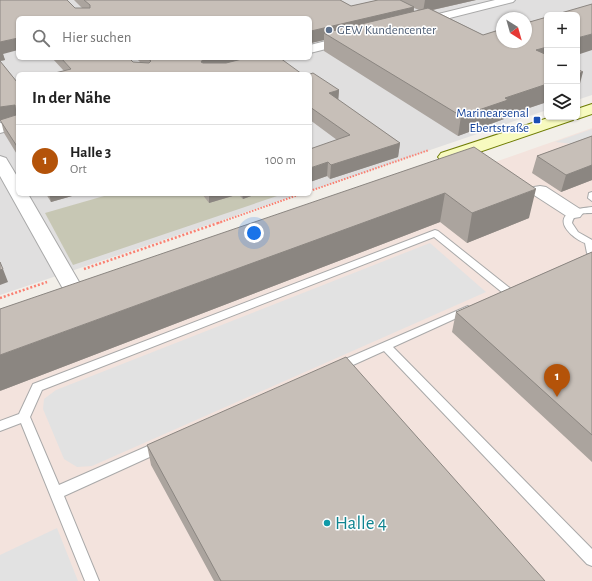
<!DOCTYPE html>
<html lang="de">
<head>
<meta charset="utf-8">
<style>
  :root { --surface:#fff; --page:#f2f2f2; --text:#222; --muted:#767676; --line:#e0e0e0; --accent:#b45309 }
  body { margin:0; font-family:"Alegreya Sans",sans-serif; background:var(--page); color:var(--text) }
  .controls { position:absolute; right:12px; top:12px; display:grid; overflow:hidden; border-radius:6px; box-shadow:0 1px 3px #0004 }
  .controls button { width:36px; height:36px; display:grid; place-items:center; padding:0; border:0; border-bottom:1px solid var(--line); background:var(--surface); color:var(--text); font:20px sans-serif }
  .compass { position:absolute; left:496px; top:12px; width:36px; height:36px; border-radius:50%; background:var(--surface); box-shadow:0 1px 3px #0004; rotate:143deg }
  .you { position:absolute; left:254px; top:233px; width:14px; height:14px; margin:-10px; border:3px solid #fff; border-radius:50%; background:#1a73e8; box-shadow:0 0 0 6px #1a73e833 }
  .badge { display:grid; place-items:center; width:26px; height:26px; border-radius:50%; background:var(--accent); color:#fff; font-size:13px; font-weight:700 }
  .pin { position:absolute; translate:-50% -33px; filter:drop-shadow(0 1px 2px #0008) }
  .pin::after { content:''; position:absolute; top:21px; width:14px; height:12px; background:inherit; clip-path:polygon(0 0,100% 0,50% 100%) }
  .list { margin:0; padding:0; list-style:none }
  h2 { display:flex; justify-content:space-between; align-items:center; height:52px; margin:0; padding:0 16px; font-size:17px }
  h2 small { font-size:13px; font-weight:400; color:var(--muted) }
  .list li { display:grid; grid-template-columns:26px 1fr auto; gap:12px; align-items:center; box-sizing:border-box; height:72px; padding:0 16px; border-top:1px solid var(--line) }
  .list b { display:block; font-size:15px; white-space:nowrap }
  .list p { margin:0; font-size:13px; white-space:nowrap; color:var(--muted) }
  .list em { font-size:13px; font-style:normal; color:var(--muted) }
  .icon { flex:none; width:22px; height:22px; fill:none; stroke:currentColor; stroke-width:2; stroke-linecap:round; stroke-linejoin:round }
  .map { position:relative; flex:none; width:592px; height:581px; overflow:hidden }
  .search { position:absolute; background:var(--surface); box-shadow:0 1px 3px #0004; left:16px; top:16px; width:296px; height:44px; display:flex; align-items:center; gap:10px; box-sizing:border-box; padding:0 14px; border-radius:6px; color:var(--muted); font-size:15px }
  .panel { position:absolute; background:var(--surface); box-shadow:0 1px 3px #0004; left:16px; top:72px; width:296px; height:124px; border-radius:6px }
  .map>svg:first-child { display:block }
  .residential { fill:#e0dfdf; fill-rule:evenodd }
  .military { fill:#f3e3dd }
  .construction { fill:#c7c7b4 }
  .parking { fill:#e2e2e2 }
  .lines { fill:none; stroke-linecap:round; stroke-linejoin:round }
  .lane-casing { stroke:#a9a9a9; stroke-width:2 }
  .street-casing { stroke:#a9a9a9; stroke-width:2 }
  .secondary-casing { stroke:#707d05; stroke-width:2 }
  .path-far1 { stroke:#fa8072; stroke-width:2; stroke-dasharray:1.5 1.5; stroke-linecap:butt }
  .path { stroke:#fa8072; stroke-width:2.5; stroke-dasharray:2 2; stroke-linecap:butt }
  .lane { fill:#fff; fill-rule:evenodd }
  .street { fill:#fff; fill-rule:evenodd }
  .secondary { fill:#f7fabf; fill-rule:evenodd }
  .wall { fill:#aba49e; fill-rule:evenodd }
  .shaded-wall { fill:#8b8681 }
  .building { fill:#c7bfb8; stroke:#8b8681 }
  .service-dot { fill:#5c6f8a; stroke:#fff; stroke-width:1.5 }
  .transit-dot { fill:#1a4fb4; stroke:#fff; stroke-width:1.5 }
  .culture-dot { fill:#0f9aa8; stroke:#fff; stroke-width:1.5 }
  .labels { text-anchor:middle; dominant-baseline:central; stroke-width:3; stroke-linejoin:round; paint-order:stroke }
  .far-service-label { font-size:13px; fill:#4e5e75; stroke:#fff; text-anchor:start }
  .far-transit-label { font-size:13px; fill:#164399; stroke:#fff; text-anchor:end }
  .near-culture-label { font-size:19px; fill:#0d838f; stroke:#fff; text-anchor:start }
</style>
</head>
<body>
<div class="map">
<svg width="592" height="581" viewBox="0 0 592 581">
  <rect width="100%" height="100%" fill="#f2efe9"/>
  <path class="residential" d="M0 0H592V95L577 100V15H547V110L310 191V74H18V194H300L0 295ZM18 18H310V58H18ZM502 18H526V42H502Z"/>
  <path class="military" d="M592 128V581H0V336Z"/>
  <path class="construction" d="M111 194H283L73 265 45 213Z"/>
  <path class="parking" d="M592 129V146L555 142Z
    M430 243 486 292 92 466 77 467 64 459 43 409 44 399 56 390Z
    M57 528 78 581H0V555Z"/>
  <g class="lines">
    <defs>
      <path id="lane" d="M592 192V201L588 198 589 193Z
        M592 207V213C583 213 574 213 572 223L578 232 592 240V256L587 253 585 243C574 239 553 222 570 212 577 208 585 208 592 207Z
        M435 230 438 231 511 289 512 291 511 293H503L434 237 42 390 30 417 59 485 157 442 161 441 165 442 167 446 165 450 64 496 99 581H85L21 423 0 431V421L19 414 33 384Z
        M468 306 473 309 472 311 393 347 592 549V566L587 564 384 351 342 370H334L332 367 334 364Z"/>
      <path id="street" d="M495 0H515L513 2 418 26 414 24 412 22 414 20Z
        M350 35 354 36 356 39 354 42 310 53V45Z
        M18 119V128L0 133V123Z
        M0 156 6 158 18 178V194H28L82 287 79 292 72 293 65 292 62 287 0 176Z
        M540 186 546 187 580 209 583 213 580 217 574 218 568 217 534 195 532 191 534 187Z"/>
      <path id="secondary" d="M592 104V114L577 119 574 118 573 120 453 161 447 162 441 161 438 157 441 153 551 117H577V109Z"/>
    </defs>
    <use href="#lane" class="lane-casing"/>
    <use href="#street" class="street-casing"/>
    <use href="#secondary" class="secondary-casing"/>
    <path class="path-far1" d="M310 191 429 150
      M218 223 301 194"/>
    <path class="path" d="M84 269 221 222
      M0 298 47 282"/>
    <use href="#lane" class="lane"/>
    <use href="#street" class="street"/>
    <use href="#secondary" class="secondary"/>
  </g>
  <path class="wall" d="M0 0 75 8H82L74 0H340L351 6 378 0H476L433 10 483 35 547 17V102L505 116 504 119 458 136 324 51V40L311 43H310V18H18L3 54 5 60 0 61 17 82H18V156L4 133 1 121H0ZM414 8 419 10 414 12Z
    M52 58H129L133 62 141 63 136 58H280L64 71Z
    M310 74 339 90 338 100 400 143 398 157 330 179 327 176 310 182 337 140 310 120Z
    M592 136V180L561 192 532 173 537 156Z
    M474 147 529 218 467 243 440 222 0 391Z
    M46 194H79L51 202Z
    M202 194H235L236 195 209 203Z
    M238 194H257L243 199Z
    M592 252V462L452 332 456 312Z
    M147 445 545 581H214L151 465Z"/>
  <path class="shaded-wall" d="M425 0H476L423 12Z
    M414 7 413 18 324 33V40L311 43V31Z
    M592 34V50L577 55V38Z
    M18 38V50L3 54 5 60 0 61V42Z
    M547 47V64L536 50Z
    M204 58H255L205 70 201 62Z
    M583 72 578 91H577V74Z
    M547 84V102L505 116 504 119 458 136 461 116 505 98Z
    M339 90 338 103 329 93Z
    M15 105 18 114 1 121 0 120 1 121H0V107Z
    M400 143 398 157 330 179 331 165Z
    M328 162 327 176 310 182V168Z
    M592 165V180L561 192 566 175Z
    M536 189 529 218 467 243 472 213Z
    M445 193 440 222 0 391V355Z
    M49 194H79L51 202Z
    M209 194H235L236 195 209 203Z
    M242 194H257L243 199Z
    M3 269 8 282 0 285V270Z"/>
  <path class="building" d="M0 0H67L75 8H90V5L84 0H340L351 6 378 0H400L414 7 311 31 310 30V18H18V38L0 42Z
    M592 4V34L577 38V15H554Z
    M428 8 483 35 502 29V42H526V23L547 17V47L536 50 547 55V84L505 98 508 100 461 116 324 33Z
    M61 58H129L133 62 149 63 151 61 147 58H204L201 62 203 63H226L246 58H280L302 74H51L71 69Z
    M0 61 17 82H18V148L0 120 16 115 15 105 0 107Z
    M577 69 583 72 577 74Z
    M313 73 339 90 329 93 400 143 331 165 328 162 310 168V149L350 135 310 107V74Z
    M592 136V165L566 175 537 156Z
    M474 147 536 189 472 213 445 193 0 355V309Z
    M592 252V435L456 312Z
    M0 262 3 269 0 270Z
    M346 357 545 581H221L147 445Z"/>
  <circle class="service-dot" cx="329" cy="30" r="4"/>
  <rect class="transit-dot" x="533" y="116" width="8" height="8" rx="2"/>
  <circle class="culture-dot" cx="327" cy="523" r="4"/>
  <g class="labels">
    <g class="far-service-label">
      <text x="337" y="30">GEW Kundencenter</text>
    </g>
    <g class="far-transit-label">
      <text x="529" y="113">Marinearsenal<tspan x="529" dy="15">Ebertstraße</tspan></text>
    </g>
    <g class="near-culture-label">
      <text x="335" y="523">Halle 4</text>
    </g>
  </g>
</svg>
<div class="controls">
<button>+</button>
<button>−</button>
<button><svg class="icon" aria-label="layers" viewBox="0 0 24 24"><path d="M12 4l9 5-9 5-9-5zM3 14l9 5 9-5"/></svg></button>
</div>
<svg class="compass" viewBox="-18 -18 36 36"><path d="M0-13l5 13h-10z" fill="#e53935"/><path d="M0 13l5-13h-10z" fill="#767676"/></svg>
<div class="you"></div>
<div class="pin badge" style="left:557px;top:397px">1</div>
<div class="search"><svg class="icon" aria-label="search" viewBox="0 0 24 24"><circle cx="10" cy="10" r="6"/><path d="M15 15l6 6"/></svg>Hier suchen</div>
<section class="panel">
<h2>In der Nähe<small></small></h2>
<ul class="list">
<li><span class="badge">1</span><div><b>Halle 3</b><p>Ort</p></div><em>100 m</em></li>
</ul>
</section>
</div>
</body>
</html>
